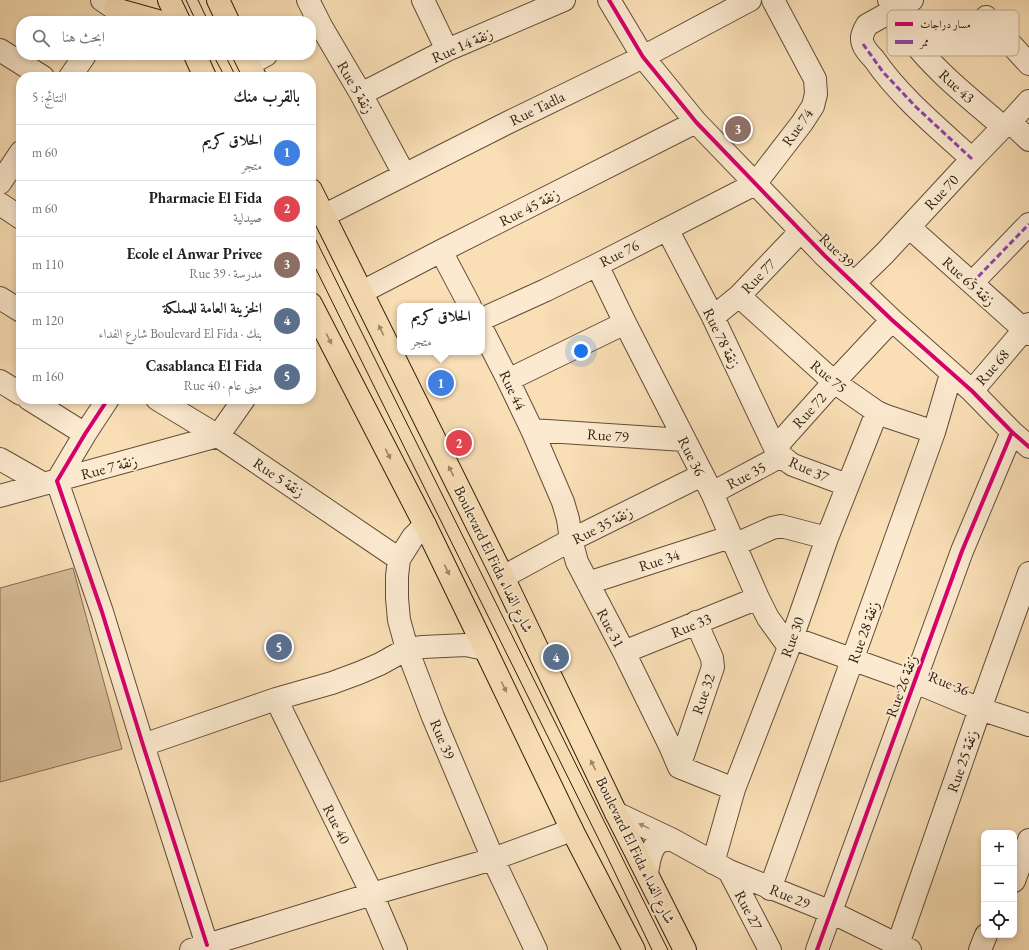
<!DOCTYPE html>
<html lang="ar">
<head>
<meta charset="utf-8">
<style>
  :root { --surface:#fff; --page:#f6f6f6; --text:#202124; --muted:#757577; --line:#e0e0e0; --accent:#8f2418 }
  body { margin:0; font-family:"EB Garamond",Amiri,serif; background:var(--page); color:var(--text); direction:rtl }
  .controls { position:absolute; right:12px; bottom:12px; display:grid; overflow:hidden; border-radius:8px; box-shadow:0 2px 6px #0003 }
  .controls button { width:36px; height:36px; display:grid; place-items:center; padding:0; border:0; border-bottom:1px solid var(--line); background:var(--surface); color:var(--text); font:20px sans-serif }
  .you { position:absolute; left:581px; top:351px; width:14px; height:14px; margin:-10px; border:3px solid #fff; border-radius:50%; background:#1a73e8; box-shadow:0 0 0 6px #1a73e833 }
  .badge { display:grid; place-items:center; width:26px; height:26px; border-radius:50%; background:var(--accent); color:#fff; font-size:13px; font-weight:700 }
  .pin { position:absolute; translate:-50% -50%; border:2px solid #fff; box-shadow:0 1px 4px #0006 }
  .popup { position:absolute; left:397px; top:303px; width:88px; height:52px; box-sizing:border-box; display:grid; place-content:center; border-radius:8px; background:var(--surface); filter:drop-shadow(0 1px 3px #0005); font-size:13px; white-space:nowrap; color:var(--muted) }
  .popup b { font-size:15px; color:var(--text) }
  .popup::after { content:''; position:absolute; left:50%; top:100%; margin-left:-8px; border:8px solid transparent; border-top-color:var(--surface) }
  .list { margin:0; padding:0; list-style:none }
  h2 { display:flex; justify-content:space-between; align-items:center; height:52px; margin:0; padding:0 16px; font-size:17px }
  h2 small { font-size:13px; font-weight:400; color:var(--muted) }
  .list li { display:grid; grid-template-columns:26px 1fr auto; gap:12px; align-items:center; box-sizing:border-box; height:56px; padding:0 16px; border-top:1px solid var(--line) }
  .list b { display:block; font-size:15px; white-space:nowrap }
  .list p { margin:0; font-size:13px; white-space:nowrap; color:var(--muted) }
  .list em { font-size:13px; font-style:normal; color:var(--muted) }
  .icon { flex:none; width:22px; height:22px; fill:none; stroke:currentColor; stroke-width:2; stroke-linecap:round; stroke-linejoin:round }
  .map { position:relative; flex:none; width:1029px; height:950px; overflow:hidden; direction:ltr }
  .search { position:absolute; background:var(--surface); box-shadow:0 2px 6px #0003; left:16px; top:16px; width:300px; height:44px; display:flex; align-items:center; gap:10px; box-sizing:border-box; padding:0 14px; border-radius:16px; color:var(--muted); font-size:15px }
  .panel { position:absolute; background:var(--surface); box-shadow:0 2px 6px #0003; left:16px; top:72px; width:300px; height:332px; border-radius:16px; direction:rtl }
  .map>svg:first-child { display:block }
  .green { fill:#d7be99; stroke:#826e53 }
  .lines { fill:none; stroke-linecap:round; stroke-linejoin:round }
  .minor-casing { stroke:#604e37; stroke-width:24 }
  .major-casing { stroke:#2d1e0d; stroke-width:24 }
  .minor { stroke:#fcead0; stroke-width:22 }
  .major { stroke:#fadfb6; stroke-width:22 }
  .tram { stroke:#2d1e0d; stroke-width:1 }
  .quiet { stroke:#8e44ad; stroke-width:3; stroke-dasharray:6 3; stroke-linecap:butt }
  .cycleway-casing { stroke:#fcead0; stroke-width:6 }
  .cycleway { stroke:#d6006c; stroke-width:4 }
  .oneway { fill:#9e886a }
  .oneway2 { fill:#9f8e78 }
  .labels { text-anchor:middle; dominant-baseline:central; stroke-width:3.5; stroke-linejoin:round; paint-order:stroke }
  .street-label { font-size:15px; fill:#2d1e0d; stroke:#fcead0 }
  .key { fill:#fcead0; stroke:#bead96; stroke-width:1 }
  .key-label { font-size:11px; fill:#2d1e0d }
</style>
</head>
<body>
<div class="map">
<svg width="1029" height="950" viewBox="0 0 1029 950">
  <rect width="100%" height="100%" fill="#fadfb6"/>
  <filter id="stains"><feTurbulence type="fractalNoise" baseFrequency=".005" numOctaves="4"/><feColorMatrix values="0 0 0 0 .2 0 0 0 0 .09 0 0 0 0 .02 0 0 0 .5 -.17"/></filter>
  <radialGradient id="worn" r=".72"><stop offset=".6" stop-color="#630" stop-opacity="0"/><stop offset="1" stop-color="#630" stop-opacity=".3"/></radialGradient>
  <path class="green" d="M73 568 122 749 0 782V588Z"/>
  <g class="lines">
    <defs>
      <path id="minor" d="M102 0 115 9
        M308 0 321 26 361 94 404 174
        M423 0 447 50
        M609 0 643 57 696 122 824 255 892 320 972 391 1012 432 1029 447
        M889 0C895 11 902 28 910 38 936 72 971 99 1003 127
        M912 0 867 25C864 30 860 37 863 44 865 50 870 55 874 59 900 97 938 128 972 159
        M986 17 1029 64
        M0 50 43 77
        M249 64 266 55
        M70 77 85 55
        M361 94 447 50 564 0
        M1010 122 1029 140
        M0 183 21 152
        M0 204 21 218
        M323 216 507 123 643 57 750 0
        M909 227 1029 334
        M667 229 713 317 775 448C780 455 785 460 793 465L847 485
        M441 251 470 306
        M597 265 625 323 712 493 758 598 768 618 789 647
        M854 283 884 254 972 159 1003 127 1010 122 1029 101
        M972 283 1029 224
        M362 292 441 251 696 122
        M739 296 834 382 877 412 886 416 934 432
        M0 298 21 311
        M713 317 739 296 801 231
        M482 319 546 290 597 265 755 184 802 123 813 106 816 94 815 79 773 0
        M482 329 508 380 532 430 563 502 568 519 571 540 577 562 624 652 670 746 679 767 734 789
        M508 380 625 323
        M0 381 21 394
        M972 391 1029 324
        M29 399 85 434
        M108 399 85 434 57 481 102 612 143 745 207 945
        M157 399 218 436 399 559
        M532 430 684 440
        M775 448 834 382 892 320
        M0 459 44 484
        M712 493 781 456
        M0 496 218 436 244 399
        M425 525 413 537 399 559 397 576V598L399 620 407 649 433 717 493 859 536 950
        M734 545 772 528 781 526 827 538
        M503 577 571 540 702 475
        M588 583 730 537
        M793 638 915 682 980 709 1029 725
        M624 652 758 598
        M276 699 372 894 396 950
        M143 745 276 699 332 683 359 673 380 664 407 649 423 647 466 645 485 649
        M679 767 713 667 712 658 696 622
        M616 813 671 839 729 871 831 912 898 945 910 950
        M713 863 734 789 789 647 827 538 877 412
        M729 871 770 950
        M647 873C649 862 650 846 661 841 664 840 668 840 671 839
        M1014 881 1029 840
        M770 889 934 432 951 374
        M191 950 372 894 493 859 572 830
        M817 950 962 551 1012 432
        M896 950 980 709 1029 573
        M980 950 986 935"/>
      <path id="major" d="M169 0 179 21
        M218 0 228 21
        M115 9 158 21
        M195 55 205 77
        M244 55 255 77
        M311 190 503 577 616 813 685 950
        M311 304 425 525 485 649 572 830 634 950"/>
    </defs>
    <use href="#minor" class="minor-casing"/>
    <use href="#major" class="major-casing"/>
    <use href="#minor" class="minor"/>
    <use href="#major" class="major"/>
    <path class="tram" d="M186 0 196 21
      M198 0 208 21
      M213 55 225 77
      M225 55 236 77
      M311 230 668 950
      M311 259 604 850 652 950"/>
    <path class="quiet" d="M863 44 883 72 916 107 972 159
      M972 283 1029 224"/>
    <defs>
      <path id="cycleway" d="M609 0 643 57 696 122 824 255 892 320 972 391 1012 432 1029 447
        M108 399 85 434 57 481 102 612 143 745 207 945
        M817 950 962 551 1012 432"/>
    </defs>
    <use href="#cycleway" class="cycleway-casing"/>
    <use href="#cycleway" class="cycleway"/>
  </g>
  <defs><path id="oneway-solid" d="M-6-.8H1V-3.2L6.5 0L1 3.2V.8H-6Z"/></defs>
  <g class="oneway">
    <use href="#oneway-solid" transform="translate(381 330) rotate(-116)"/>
    <use href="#oneway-solid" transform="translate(329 339) rotate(63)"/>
    <use href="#oneway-solid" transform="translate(388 454) rotate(63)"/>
    <use href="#oneway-solid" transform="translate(451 471) rotate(-116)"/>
    <use href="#oneway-solid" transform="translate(447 570) rotate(64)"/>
    <use href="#oneway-solid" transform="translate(504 687) rotate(64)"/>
    <use href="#oneway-solid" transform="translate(593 765) rotate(-116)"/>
  </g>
  <use class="oneway2" href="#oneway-solid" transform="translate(644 826) rotate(-154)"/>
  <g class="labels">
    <g class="street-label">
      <text transform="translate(462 45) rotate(-24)">Rue 14 زنقة</text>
      <text transform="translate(957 86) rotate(42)">Rue 43</text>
      <text transform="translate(356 87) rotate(60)">Rue 5 زنقة</text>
      <text transform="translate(537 108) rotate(-26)">Rue Tadla</text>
      <text transform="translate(797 127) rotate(-55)">Rue 74</text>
      <text transform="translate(941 192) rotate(-47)">Rue 70</text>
      <text transform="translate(529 207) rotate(-27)">Rue 45 زنقة</text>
      <text transform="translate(837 250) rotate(44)">Rue 39</text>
      <text transform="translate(619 253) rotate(-27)">Rue 76</text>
      <text transform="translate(758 276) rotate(-46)">Rue 77</text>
      <text transform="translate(969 281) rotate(42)">Rue 65 زنقة</text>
      <text transform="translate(722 338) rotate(64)">Rue 78 زنقة</text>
      <text transform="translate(992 367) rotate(-49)">Rue 68</text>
      <text transform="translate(829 376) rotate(39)">Rue 75</text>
      <text transform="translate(513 390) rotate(64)">Rue 44</text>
      <text transform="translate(809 410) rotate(-48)">Rue 72</text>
      <text transform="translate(608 435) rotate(4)">Rue 79</text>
      <text transform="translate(692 456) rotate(63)">Rue 36</text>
      <text transform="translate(109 467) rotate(-15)">Rue 7 زنقة</text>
      <text transform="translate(809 469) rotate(24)">Rue 37</text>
      <text transform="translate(746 475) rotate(-28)">Rue 35</text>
      <text transform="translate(279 477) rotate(34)">Rue 5 زنقة</text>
      <text transform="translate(602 525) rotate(-27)">Rue 35 زنقة</text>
      <text transform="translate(494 559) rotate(64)">Boulevard El Fida شارع الفداء</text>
      <text transform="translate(659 560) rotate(-18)">Rue 34</text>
      <text transform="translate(691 625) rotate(-22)">Rue 33</text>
      <text transform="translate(611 628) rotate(62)">Rue 31</text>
      <text transform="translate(863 632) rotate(-70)">Rue 28 زنقة</text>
      <text transform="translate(792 637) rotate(-70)">Rue 30</text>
      <text transform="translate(949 683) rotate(22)">Rue 36</text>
      <text transform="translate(901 686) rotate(-70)">Rue 26 زنقة</text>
      <text transform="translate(703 694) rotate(-71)">Rue 32</text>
      <text transform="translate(443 739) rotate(67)">Rue 39</text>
      <text transform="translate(962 761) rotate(-71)">Rue 25 زنقة</text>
      <text transform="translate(337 824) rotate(63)">Rue 40</text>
      <text transform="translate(636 850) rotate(64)">Boulevard El Fida شارع الفداء</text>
      <text transform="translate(790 896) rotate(22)">Rue 29</text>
      <text transform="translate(749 910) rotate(62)">Rue 27</text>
    </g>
  </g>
  <rect x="887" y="10" width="132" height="46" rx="6" class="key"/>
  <rect x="895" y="22" width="18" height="4" fill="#d6006c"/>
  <rect x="895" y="40" width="18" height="4" fill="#8e44ad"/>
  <g class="key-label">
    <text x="920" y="28">مسار دراجات</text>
    <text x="920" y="46">ممر</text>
  </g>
  <rect width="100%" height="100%" filter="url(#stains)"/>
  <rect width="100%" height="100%" fill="url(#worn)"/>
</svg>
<div class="controls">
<button>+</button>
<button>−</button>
<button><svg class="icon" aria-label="locate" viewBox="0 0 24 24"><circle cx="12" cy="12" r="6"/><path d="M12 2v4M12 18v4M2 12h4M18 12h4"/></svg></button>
</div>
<div class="you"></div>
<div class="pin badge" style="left:441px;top:383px;background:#3f7fe0">1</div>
<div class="popup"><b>الحلاق كريم</b>متجر</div>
<div class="pin badge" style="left:459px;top:443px;background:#e0444e">2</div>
<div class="pin badge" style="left:738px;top:129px;background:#8d6e63">3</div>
<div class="pin badge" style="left:556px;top:657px;background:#5c6f8a">4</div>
<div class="pin badge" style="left:279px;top:647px;background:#5c6f8a">5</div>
<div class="search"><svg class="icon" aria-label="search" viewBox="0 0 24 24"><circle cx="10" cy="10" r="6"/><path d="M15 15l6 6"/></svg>ابحث هنا</div>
<section class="panel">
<h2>بالقرب منك<small>النتائج: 5</small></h2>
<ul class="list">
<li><span class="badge" style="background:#3f7fe0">1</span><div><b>الحلاق كريم</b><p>متجر</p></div><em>60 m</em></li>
<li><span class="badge" style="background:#e0444e">2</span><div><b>Pharmacie El Fida</b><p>صيدلية</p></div><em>60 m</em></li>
<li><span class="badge" style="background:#8d6e63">3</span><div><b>Ecole el Anwar Privee</b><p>مدرسة · Rue 39</p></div><em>110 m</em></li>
<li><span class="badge" style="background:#5c6f8a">4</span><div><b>الخزينة العامة للمملكة</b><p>بنك · Boulevard El Fida شارع الفداء</p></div><em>120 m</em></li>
<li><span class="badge" style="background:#5c6f8a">5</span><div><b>Casablanca El Fida</b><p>مبنى عام · Rue 40</p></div><em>160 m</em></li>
</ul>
</section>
</div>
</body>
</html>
